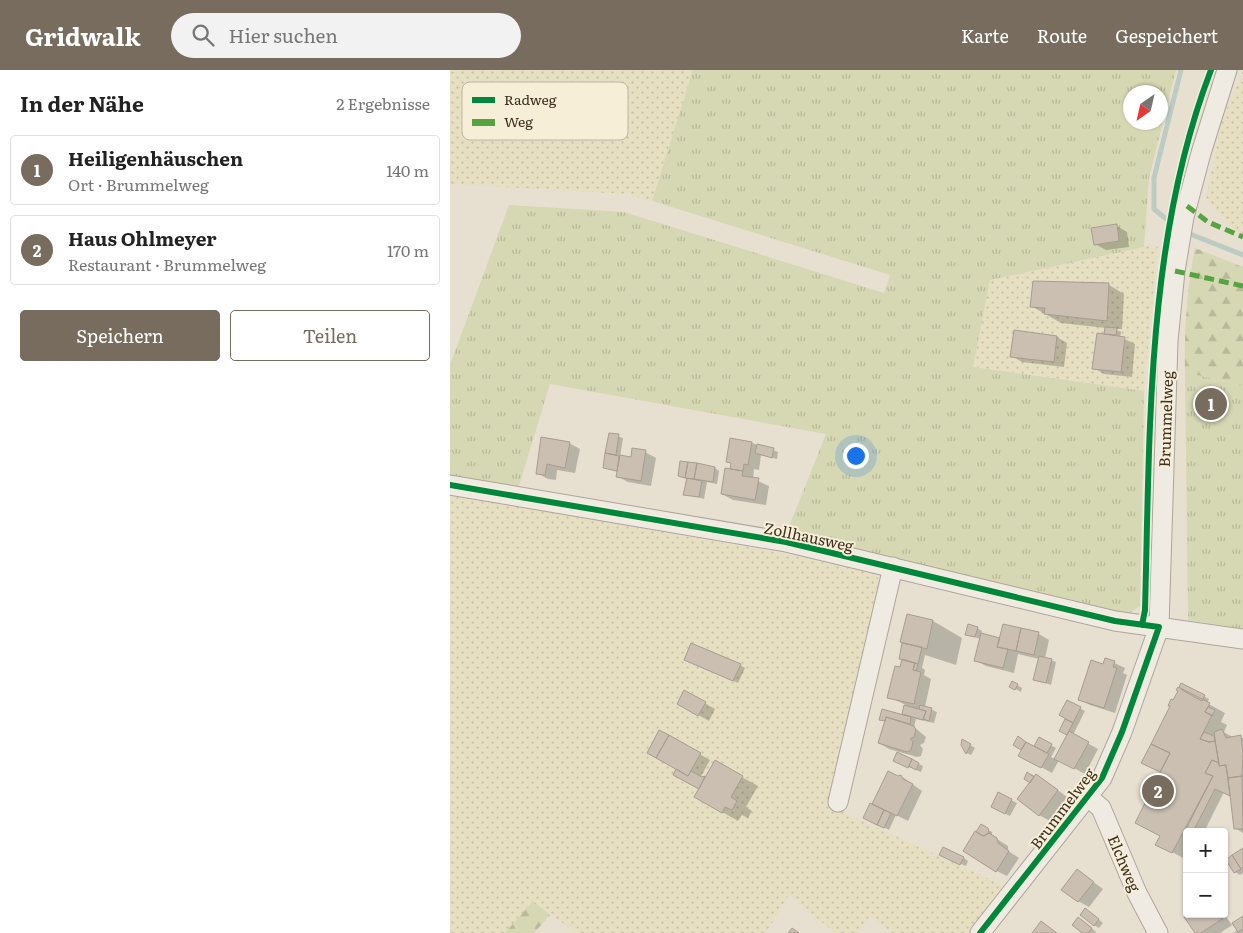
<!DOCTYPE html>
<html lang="de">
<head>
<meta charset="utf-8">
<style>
  :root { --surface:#fff; --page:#f2f2f2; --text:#222; --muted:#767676; --line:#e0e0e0; --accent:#786c5e }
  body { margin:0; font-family:Literata,serif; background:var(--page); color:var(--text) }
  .controls { position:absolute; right:15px; bottom:15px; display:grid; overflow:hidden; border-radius:5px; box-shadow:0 1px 4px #0004 }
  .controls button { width:45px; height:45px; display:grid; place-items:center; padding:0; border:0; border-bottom:1px solid var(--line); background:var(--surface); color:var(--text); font:25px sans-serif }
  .compass { position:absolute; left:673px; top:15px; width:45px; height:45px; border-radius:50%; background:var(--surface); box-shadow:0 1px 4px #0004; rotate:214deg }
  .you { position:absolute; left:405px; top:385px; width:18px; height:18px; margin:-12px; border:4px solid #fff; border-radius:50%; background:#1a73e8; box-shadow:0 0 0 8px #1a73e833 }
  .badge { display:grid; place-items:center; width:32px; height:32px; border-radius:50%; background:var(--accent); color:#fff; font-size:16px; font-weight:700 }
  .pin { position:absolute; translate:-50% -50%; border:2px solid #fff; box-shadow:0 1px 5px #0006 }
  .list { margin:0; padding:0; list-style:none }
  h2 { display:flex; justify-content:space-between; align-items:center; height:65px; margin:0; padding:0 20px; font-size:21px }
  h2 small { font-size:16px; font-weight:400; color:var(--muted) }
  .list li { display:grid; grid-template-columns:32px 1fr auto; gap:15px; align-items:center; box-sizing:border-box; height:70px; margin:0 10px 10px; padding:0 10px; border:1px solid var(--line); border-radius:5px }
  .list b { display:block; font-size:19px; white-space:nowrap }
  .list p { margin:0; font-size:16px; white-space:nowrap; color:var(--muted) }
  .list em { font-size:16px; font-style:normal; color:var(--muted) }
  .actions { display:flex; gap:10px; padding:15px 20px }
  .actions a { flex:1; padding:11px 0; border:1px solid var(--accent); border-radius:5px; text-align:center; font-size:18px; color:var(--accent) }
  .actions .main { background:var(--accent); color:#fff }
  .icon { flex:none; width:28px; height:28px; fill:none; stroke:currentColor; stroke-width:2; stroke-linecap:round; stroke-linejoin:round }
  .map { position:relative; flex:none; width:793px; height:863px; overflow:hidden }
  header { display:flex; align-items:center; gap:30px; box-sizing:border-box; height:70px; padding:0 25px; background:var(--accent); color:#fff }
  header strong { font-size:24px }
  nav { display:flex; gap:28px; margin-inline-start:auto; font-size:18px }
  .search { width:350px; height:45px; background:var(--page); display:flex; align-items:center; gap:12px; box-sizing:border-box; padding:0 18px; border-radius:28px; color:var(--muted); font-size:19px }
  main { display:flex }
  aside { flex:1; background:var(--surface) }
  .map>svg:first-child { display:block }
  .farmland { fill:url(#farmland-dots) }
  .grass { fill:url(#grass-tufts); fill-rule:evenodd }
  .forest { fill:url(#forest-firs) }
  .shadow { fill:#0003 }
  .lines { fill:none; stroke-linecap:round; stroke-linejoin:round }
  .stream { stroke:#bcccc2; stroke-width:5 }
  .building { fill:#cbbfb2; stroke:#a89c90 }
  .minor-casing { stroke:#ada599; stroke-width:21 }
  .minor { stroke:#efebe3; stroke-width:19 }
  .quiet { stroke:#54a441; stroke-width:5; stroke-dasharray:10 5; stroke-linecap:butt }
  .cycleway-casing { stroke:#f7eed8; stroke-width:9 }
  .cycleway { stroke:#00873e; stroke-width:6 }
  .labels { text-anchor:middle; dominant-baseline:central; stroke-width:4; stroke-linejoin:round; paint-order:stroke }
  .street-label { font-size:15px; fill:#3d2e20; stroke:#f7eed8 }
  .key { fill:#f7eed8; stroke:#bfb4a1; stroke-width:1 }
  .key-label { font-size:14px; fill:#3d2e20 }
</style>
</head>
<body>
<header>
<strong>Gridwalk</strong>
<div class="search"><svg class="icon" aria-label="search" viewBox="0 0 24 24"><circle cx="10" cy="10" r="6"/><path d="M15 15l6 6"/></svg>Hier suchen</div>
<nav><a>Karte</a><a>Route</a><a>Gespeichert</a></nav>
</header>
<main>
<aside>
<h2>In der Nähe<small>2 Ergebnisse</small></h2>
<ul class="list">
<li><span class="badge">1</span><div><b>Heiligenhäuschen</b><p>Ort · Brummelweg</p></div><em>140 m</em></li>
<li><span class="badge">2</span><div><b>Haus Ohlmeyer</b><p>Restaurant · Brummelweg</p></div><em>170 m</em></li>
</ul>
<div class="actions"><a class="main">Speichern</a><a>Teilen</a></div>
</aside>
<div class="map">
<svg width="793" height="863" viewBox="0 0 793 863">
  <defs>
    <pattern id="farmland-dots" width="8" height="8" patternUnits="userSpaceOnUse" patternTransform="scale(1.25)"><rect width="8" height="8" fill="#e6dfc2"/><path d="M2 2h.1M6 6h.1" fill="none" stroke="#c6c0a6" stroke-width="1.8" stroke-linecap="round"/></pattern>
    <pattern id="grass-tufts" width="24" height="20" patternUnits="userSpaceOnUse" patternTransform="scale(1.25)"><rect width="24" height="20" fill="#d6d7b3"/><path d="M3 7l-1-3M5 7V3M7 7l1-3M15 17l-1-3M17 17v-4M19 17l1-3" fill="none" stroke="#b9b99a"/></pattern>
    <pattern id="forest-firs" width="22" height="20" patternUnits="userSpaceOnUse" patternTransform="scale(1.25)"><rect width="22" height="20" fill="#d6d7b3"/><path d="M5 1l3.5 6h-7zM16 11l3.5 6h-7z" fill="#b9b99a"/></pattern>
  </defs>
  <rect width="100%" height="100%" fill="#e7e0d1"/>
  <path class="farmland" d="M0 0H243L202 131 175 124 0 114Z
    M793 0V164L785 161 756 129 771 53Z
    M708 174 694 321 523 297 540 210Z
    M0 424 331 483 424 503 432 513 382 737 559 818 522 863H442L420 846 407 863H385L339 825 316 863H126L83 831 55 863H0Z"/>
  <path class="grass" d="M243 0H726L699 108 694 177 540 210 523 297 694 321 690 536 677 545 337 462 376 364 100 314 68 419 0 407V295L59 135 174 142 434 223 440 205 202 131ZM680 22H710V52H680Z
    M735 302 793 316V559L738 550Z"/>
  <path class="forest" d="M745 178 793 197V316L735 302C734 261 737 219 745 178Z
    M83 831 100 845 84 863H55Z"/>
  <path class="shadow" d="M667 156 677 162 679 177 656 180 645 174Z
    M659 215 674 224 672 259H665L671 262 670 267 685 274 682 307 654 304 644 298 660 266 656 263V258L611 253 581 236Z
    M607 267 617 273 614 297 572 292 562 286Z
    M160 364 173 368 170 387 182 388 195 382 206 388 201 416 178 412 167 406 168 402 154 398Z
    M281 369 302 373 328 382 327 389 311 385 309 400 304 399 303 409 319 416 316 435 283 430 272 424 282 394 278 391Z
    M119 373 130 379 125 403 107 400 106 410 98 409 87 403Z
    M265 398 269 401 267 414 257 412 254 429 235 424 238 409 229 406Z
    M458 545 483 551 512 568 506 595 475 585 472 598 475 600 474 605 481 609 475 637 487 642 484 653 466 649 464 657 476 667 474 673 470 675 473 679 471 686 467 687 439 679 429 673 436 652 430 649 433 640 453 646 456 635 439 627 451 599 453 590 450 588Z
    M554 555 589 564 599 570 595 588 606 592 601 615 584 609 589 589 568 584 564 603 536 596 525 590 530 569 516 564 527 558 532 561 531 565 551 570Z
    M656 589 675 598 673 603 677 605 665 643 640 635 629 629 654 595Z
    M241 592 290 595 295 598 288 613Z
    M562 612 572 618 571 622 560 616Z
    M732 615 759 629 757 633 775 643 771 652 777 655 774 662 784 668H793V763L785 758 781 726 774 722 754 762H737V790L707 774 711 766 712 702 697 695 735 622Z
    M235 622 265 639 259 651 228 634Z
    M617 631 635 641 623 665 648 679 635 704 609 690 602 703 580 691 573 680 565 675 573 671 584 678 589 669 606 678 601 687 605 689 618 665 610 660 617 648Z
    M210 662 260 690 250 708H256L265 692 308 716 296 737 302 741 298 748 292 745 288 751 246 727 250 718 228 699Z
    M513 671 525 678 521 685 517 683 512 674Z
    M448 684 473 696 471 702 449 693Z
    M579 703 597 712 617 727 600 751 589 745 582 712 576 707Z
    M451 706 472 721 458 751 446 745 439 760 419 750 429 739 447 708Z
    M549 724 567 733 560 746 547 740Z
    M531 756 542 762V766L558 776V781L569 788 557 806 547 801Z
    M793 780V803L790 805 785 802Z
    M495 787 514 788 518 791 516 796Z
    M628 801 653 819 639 837 628 831Z
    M640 842 653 853 649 858 644 855Z
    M740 844H774L782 855 793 848V863H783L788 860 784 854 770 863H746Z
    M633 851 646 862 645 863H634Z"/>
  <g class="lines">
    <path class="stream" d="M727 158 704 139V108L731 0
      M735 162 793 185"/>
  </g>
  <path class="building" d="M667 154 669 171 644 175 641 158Z
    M583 211 659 213 657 251 594 244 595 238 580 237Z
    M655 257 667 258 666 265 654 264Z
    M564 260 607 266 604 292 560 287Z
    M647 263 675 267 671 302 642 299Z
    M159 363 169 364 166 385 155 383Z
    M91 367 120 372 115 398 97 394 95 405 86 404Z
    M280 368 302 372 298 395 294 394 293 401 280 399 281 393 276 392Z
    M307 374 324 378 322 388 305 383Z
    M182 378 196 380 191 411 166 407 170 385 181 387Z
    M155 383 169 386 167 401 153 398Z
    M230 391 238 392 235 408 228 406Z
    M238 392 247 393 244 409 235 408Z
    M247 393 265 397 263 412 244 409Z
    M275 398 293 401 292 406 309 408 305 430 271 424Z
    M237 408 252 411 249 427 233 425Z
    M457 544 483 550 477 579 450 572Z
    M518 554 528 557 525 567 515 565Z
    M553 554 571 558 566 581 547 577Z
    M571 558 589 562 584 585 566 581Z
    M531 563 550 568 547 577 558 579 553 598 524 591Z
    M241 573 291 594 283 611 234 590Z
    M452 573 472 577 468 594 449 589Z
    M589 586 602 589 596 613 583 610Z
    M655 588 665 591 663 597 667 598 654 638 628 630 641 590 653 594Z
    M452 589 465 593 463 600 471 602 464 634 437 628 445 596 450 597Z
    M465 593 468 594 466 601 463 600Z
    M562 611 568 614 565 620 559 617Z
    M731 613 755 625 752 631 732 620 729 617Z
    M728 617 760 633 755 642 762 645 750 669 759 672 765 671 769 693 762 690 755 703 763 706 722 783 705 775 710 766 685 753 720 683 701 674 720 636H718L721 629 723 630 728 621 726 620Z
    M234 620 256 632 248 646 227 634Z
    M617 630 631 637 623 653 609 645Z
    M454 635 476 641 473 650 452 644Z
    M470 635 482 638 479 651 473 649 476 641 469 639Z
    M758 637 765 640 762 646 755 642Z
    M432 639 461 647 460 654 436 647 435 651 429 650Z
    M436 647 464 656 466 660 464 667 460 669 463 672 461 680 457 682 428 673Z
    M615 649 623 653 617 665 609 661Z
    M772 659 776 668 791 665 793 684 792 706 778 708 776 695 769 696 764 662Z
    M209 660 219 665 206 688 197 683Z
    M619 661 639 672 624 699 604 689Z
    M754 662 764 666 765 671 759 672 750 669Z
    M219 665 251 683 238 706 206 688Z
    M568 666 576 672 571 680 563 675Z
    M589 667 602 674 597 683 584 676Z
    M512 669 521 674 516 684 511 675Z
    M576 672 599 684 591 698 568 686Z
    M701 674 720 683 710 702 691 693Z
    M447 682 462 689 458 698 443 691Z
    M462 689 469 693 466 700 459 696Z
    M265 690 293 706 281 727 287 731 282 740 275 737 272 743 244 727Z
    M762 690 769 693V696L776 695 780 726 765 719 743 762H737V765L734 763 763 706 755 703Z
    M226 699 238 706 241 701 252 707 255 706 249 719 223 705Z
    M438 701 448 706 451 705 453 709 463 714 447 746 422 734Z
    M577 702 584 707 580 713 574 709Z
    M586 704 608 720 589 746 567 729Z
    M792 706 793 759H784L778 708Z
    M548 722 562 729 555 744 541 737Z
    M420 733 434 740 427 755 413 748Z
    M434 740 441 743 434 758 427 755Z
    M531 754 538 758 539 763 533 766 526 762Z
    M525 761 533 766 539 763 547 768 548 773 559 781 546 802 513 781Z
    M493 777 514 787 510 795 489 785Z
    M793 778V797L791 799 782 785Z
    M782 785 791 799 784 803 776 790Z
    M627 799 644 812 628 832 611 820Z
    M635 838 649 849 644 856 630 845Z
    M737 844H769L772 849 751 863H745L734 847Z
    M793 846V859L788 862 782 853Z
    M628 847 642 858 638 863H632L622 855Z
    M591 851 607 863H582Z
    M342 858 349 863H338Z"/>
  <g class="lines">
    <defs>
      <path id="minor" d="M0 415 336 472 665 551 793 569
        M638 727 651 738 687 823 708 863
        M388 732 443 497
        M530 863 652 708 672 662 709 557 718 271 725 201 734 147 751 83 777 0"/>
    </defs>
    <use href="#minor" class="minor-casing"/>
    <use href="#minor" class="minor"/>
    <path class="quiet" d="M737 136 758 152 793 167
      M725 201 793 216"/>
    <defs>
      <path id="cycleway" d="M0 415 336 472 665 551 709 557 672 662 652 708 530 863
        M692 555 695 540C700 361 696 169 761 0"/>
    </defs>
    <use href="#cycleway" class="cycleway-casing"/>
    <use href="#cycleway" class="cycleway"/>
  </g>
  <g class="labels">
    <g class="street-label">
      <text transform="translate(715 349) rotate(-88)">Brummelweg</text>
      <text transform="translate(359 466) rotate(12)">Zollhausweg</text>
      <text transform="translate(612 738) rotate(-53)">Brummelweg</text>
      <text transform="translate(675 793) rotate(67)">Elchweg</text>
    </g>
  </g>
  <rect x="12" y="12" width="166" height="58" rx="8" class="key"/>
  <rect x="22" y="27" width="23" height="6" fill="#00873e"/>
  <rect x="22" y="49" width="23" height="7" fill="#54a441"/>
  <g class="key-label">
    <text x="54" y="35">Radweg</text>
    <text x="54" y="57">Weg</text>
  </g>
</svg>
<div class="controls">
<button>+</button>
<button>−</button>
</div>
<svg class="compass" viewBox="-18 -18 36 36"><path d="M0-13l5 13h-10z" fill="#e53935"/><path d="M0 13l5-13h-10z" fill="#767676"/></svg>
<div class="you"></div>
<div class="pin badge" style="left:761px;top:334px">1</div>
<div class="pin badge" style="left:708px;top:721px">2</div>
</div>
</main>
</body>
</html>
